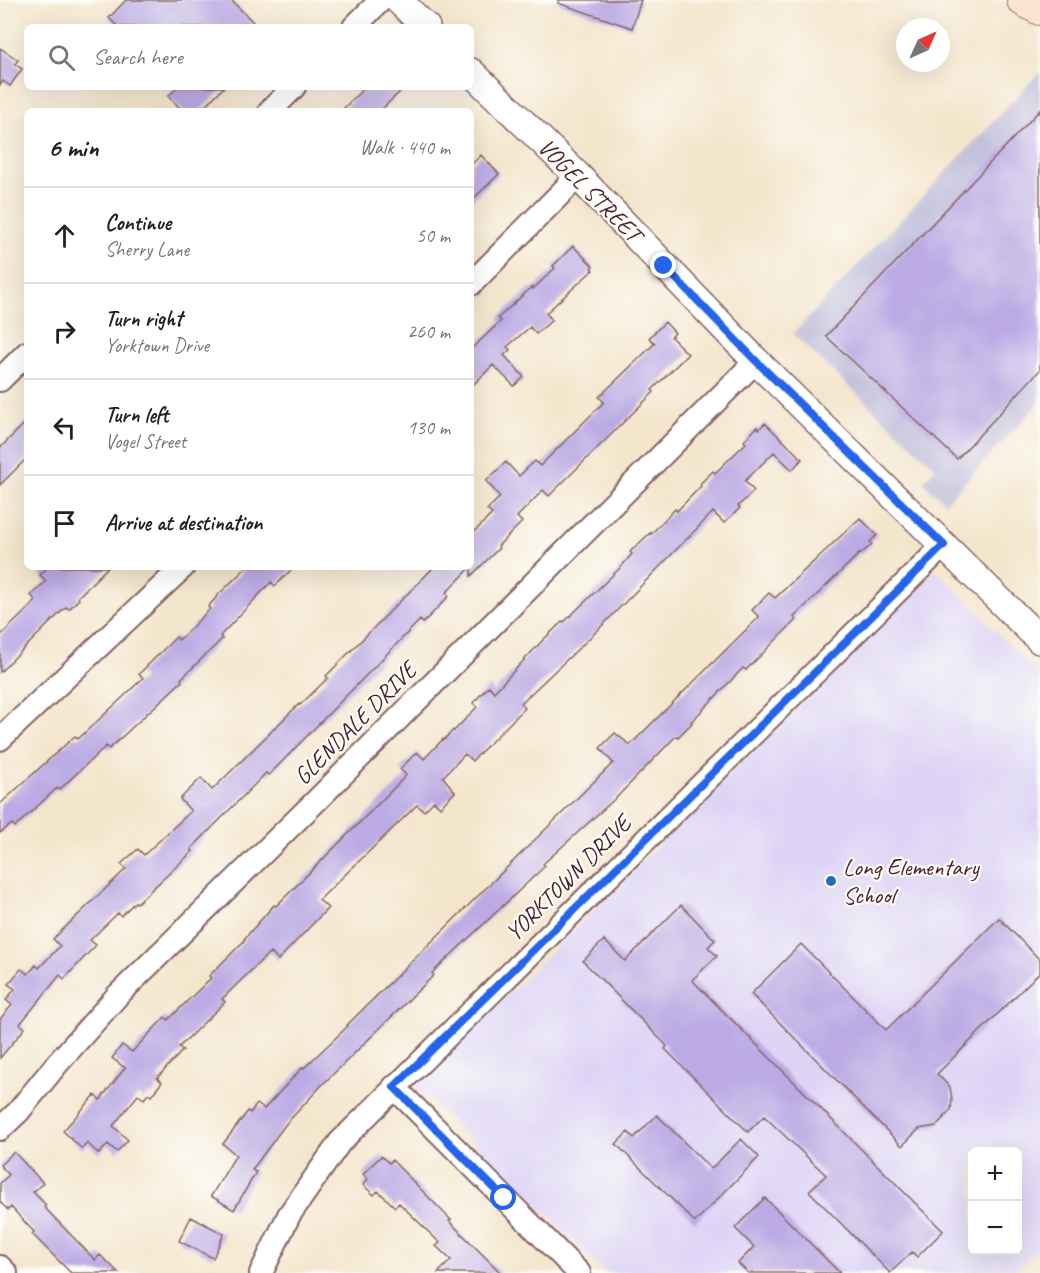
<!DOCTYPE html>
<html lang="en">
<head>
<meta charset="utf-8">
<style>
  :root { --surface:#fff; --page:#f2f2f2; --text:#222; --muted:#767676; --line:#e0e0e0 }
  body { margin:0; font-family:Caveat,sans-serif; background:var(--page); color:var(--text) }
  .controls { position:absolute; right:18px; bottom:18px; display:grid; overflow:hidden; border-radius:9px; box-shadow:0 6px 24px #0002 }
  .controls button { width:54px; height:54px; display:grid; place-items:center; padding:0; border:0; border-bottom:2px solid var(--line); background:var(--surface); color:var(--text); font:30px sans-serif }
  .compass { position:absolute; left:896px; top:18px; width:54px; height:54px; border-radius:50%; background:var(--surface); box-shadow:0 6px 24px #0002; rotate:45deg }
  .stop { position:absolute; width:18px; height:18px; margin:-14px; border:4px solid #2563eb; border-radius:50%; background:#fff }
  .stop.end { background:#2563eb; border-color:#fff; box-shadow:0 2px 6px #0008 }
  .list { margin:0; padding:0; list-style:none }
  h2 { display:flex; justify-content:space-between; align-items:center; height:78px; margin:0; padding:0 24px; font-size:26px }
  h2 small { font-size:20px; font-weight:400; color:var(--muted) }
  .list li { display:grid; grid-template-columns:39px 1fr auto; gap:18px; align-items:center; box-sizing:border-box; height:96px; padding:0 24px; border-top:2px solid var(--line) }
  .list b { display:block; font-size:22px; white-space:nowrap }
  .list p { margin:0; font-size:20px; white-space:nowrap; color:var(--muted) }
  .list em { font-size:20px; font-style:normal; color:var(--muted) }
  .icon { flex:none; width:33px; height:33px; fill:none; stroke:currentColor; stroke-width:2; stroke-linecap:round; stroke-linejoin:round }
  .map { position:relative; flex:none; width:1040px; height:1273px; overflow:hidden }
  .search { position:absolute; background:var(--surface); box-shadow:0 6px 24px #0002; left:24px; top:24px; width:450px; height:66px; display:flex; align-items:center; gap:15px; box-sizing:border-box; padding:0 21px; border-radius:9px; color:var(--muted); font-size:22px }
  .panel { position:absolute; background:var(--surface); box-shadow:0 6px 24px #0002; left:24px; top:108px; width:450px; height:462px; border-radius:9px }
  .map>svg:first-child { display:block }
  .built { fill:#ded5f6; fill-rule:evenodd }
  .industrial { fill:#c3c1dc }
  .building { fill:#bbaae4 }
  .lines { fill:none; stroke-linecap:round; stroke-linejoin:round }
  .minor-casing { stroke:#866564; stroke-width:26 }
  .tertiary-casing { stroke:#866564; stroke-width:30 }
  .secondary-casing { stroke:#866564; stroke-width:34 }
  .minor { stroke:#fff; stroke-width:22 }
  .tertiary { stroke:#fff; stroke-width:27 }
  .secondary { stroke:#fde4d1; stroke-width:32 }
  .route { stroke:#2563eb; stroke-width:8 }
  .poi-dot { fill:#1f6fb2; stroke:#fdfcf7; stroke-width:2 }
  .labels { text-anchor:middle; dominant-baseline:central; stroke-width:4.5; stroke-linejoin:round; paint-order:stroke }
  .street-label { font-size:24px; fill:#4a1f2b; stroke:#fdfcf7 }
  .poi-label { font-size:24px; fill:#4a1f2b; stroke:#fdfcf7; text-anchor:start }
</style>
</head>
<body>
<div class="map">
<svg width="1040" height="1273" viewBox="0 0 1040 1273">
  <rect width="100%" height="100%" fill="#fdfcf7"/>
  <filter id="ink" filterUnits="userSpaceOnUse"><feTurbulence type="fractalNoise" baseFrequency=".0167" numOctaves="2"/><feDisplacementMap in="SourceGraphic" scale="12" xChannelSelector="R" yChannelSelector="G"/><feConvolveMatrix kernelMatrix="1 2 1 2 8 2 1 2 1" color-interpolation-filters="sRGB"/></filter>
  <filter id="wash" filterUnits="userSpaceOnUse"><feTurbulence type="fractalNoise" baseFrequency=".008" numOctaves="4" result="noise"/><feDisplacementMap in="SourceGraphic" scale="24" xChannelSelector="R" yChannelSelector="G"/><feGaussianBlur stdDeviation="1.35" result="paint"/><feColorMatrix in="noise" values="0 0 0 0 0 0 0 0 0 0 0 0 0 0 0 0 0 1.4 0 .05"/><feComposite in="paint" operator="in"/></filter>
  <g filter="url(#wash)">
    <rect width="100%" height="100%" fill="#f4e6cd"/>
    <path class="built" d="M936 570 1040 676V1246L1013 1273H606L416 1086ZM972 1152H1018V1250H972Z"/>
    <path class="industrial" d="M1040 72V402L945 503 923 482 936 468 793 334Z"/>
    <g id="blocks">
      <path class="building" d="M126 0H231L258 27H118L109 18Z
        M558 0H641L632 28 558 3Z
        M0 48 18 60 15 64 22 69 10 86 3 81 0 85Z
        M178 87H224L200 111H183L168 96Z
        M365 87H405L380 111H341Z
        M1040 110V370L957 459 826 336Z
        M481 155 499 174 471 201V165Z
        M573 246 593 266 591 268 593 270 546 313 552 320 536 334 530 327 507 347 510 350 504 355 524 377 514 386 493 365 471 387V349L501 321 498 318 532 287 533 289 555 268 553 266Z
        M665 322 675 333 671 337 688 354 652 390 654 392 549 496 543 490 517 517 522 522 498 546 499 548 471 576V567L446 593 449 596 423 623 420 620 269 775 266 773 191 849 193 851 137 903 135 902 121 916 118 913 90 940 96 945 64 979 60 975 20 1024 25 1028 0 1058V1019L12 1005 6 1000 15 989 8 984 21 969 28 974 36 965 39 968 60 946 53 939 126 869 121 864 138 849 144 855 191 811 180 799 201 778 212 790 299 704 300 705 328 678 326 676 434 567H471V535L492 514 487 510 500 497 486 481 506 462 519 476 535 461 540 466 604 402 599 397 655 343 649 338Z
        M27 421V458L0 485V448Z
        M765 423 802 459 792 470 774 452 745 481 754 491 738 506 740 508 724 523 713 512 597 631 521 703 525 708 472 761 465 754 443 777 455 792 440 807 434 801 424 811 417 805 319 900 328 908 278 960 270 952 222 999 225 1002 179 1047 183 1050 157 1078 162 1082 151 1096 148 1094 144 1099 138 1095 113 1126 128 1140 117 1152 108 1144 99 1154 87 1143 82 1149 63 1131 95 1095 100 1100 125 1068 112 1058 122 1045 132 1052 165 1017 168 1020 211 978 209 976 245 940 244 939 274 905 276 906 397 785 406 775 400 769 417 752 424 759 443 739 444 740 453 730 454 731 477 707 473 703 489 686 494 692 543 640 563 621 564 622 620 568 632 554 630 552 650 533 651 534 675 509 677 511 701 486 700 484 713 471 715 473 746 443 744 441 757 427 759 429Z
        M860 518 877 535 870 542 872 544 861 554 860 553 794 617 796 620 746 670 743 668 691 722 692 723 678 737 676 736 619 795 543 864 545 866 432 973 434 975 322 1085 285 1125 252 1170 256 1172 234 1210 211 1196 236 1155 223 1144 248 1111 250 1113 257 1104 264 1109 303 1067 304 1068 348 1026 347 1025 613 763 600 748 615 733 630 745 759 617 752 610 769 593 775 598Z
        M48 567H108L78 597 79 599 69 609 66 607 0 672V636L36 601 31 595 46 581 40 575Z
        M247 567H294L275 586 271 582 220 636 222 639 181 679 182 681 109 749 106 746 59 790 57 788 15 827 12 824 0 833V804L75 736 78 739 120 700 143 678 139 674 176 637 179 640 210 609 208 607 219 594Z
        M681 905 715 940 708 947 717 956 692 980 943 1231 917 1257 912 1252 890 1273 809 1191 826 1175 764 1116 748 1132 665 1049 667 1046 583 961 604 940 625 961Z
        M999 918 1040 960V972L937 1074 950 1087 952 1099 951 1110 936 1126 919 1129 902 1146 751 994 801 944 886 1030Z
        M657 1115 711 1169 741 1139 759 1157 695 1222 616 1144 628 1132 634 1138Z
        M14 1152 43 1183 33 1192 46 1205 44 1207 95 1260 100 1255 119 1273H71L32 1234 34 1232 11 1207 8 1210 0 1202V1183L9 1175 0 1165Z
        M381 1156 389 1163 392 1160 451 1220 449 1221 501 1273H438L451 1260 436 1246 440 1243 399 1203 395 1207 378 1191 374 1195 363 1185 368 1179 363 1174Z
        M765 1198 840 1273H748L738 1263 754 1247 735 1228Z
        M191 1217 224 1234 213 1258 179 1241Z"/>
    </g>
  </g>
  <g filter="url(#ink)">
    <use href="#blocks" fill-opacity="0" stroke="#866564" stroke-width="1.5"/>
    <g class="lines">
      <defs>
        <path id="minor" d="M354 27 381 0
          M270 111 294 87
          M471 284 578 176
          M0 380 27 353
          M0 739 183 567
          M394 1087 579 1273
          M0 1129 18 1112 56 1065 118 995 316 801 756 361
          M0 1267 6 1273
          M261 1273 289 1215 340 1142 944 545"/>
        <path id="tertiary" d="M398 0 426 27
          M471 72 578 176 756 361 1040 640"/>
        <path id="secondary" d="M1023 0 1040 9"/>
      </defs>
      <use href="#minor" class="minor-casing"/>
      <use href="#tertiary" class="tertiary-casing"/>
      <use href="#secondary" class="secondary-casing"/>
      <use href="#minor" class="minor"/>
      <use href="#tertiary" class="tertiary"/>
      <use href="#secondary" class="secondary"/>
    </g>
  </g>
  <g class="lines" filter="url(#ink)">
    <path class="route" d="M504 1198 394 1087 944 545 756 361 664 266"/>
  </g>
  <circle class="poi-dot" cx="831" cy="881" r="6"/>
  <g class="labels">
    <g class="street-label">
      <text transform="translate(590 190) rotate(45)">VOGEL STREET</text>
      <text transform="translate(355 723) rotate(-45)">GLENDALE DRIVE</text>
      <text transform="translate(568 878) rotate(-45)">YORKTOWN DRIVE</text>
    </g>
    <g class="poi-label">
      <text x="843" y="867">Long Elementary<tspan x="843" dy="28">School</tspan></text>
    </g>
  </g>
</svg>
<div class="controls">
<button>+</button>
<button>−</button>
</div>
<svg class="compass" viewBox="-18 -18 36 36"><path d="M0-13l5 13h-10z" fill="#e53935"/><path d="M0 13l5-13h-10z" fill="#767676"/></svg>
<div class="stop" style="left:504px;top:1198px"></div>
<div class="stop end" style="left:664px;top:266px"></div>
<div class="search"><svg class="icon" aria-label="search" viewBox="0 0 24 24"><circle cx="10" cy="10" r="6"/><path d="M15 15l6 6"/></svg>Search here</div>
<section class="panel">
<h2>6 min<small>Walk · 440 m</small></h2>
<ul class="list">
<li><svg class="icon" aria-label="ahead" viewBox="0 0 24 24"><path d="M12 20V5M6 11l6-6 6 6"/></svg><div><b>Continue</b><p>Sherry Lane</p></div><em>50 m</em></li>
<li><svg class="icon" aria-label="right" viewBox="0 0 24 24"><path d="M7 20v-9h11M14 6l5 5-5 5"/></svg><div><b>Turn right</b><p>Yorktown Drive</p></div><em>260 m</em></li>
<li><svg class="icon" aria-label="left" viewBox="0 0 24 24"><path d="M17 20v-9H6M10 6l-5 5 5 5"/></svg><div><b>Turn left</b><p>Vogel Street</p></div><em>130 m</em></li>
<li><svg class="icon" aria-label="arrive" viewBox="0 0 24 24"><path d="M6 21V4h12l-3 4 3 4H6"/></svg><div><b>Arrive at destination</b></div></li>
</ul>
</section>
</div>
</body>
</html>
